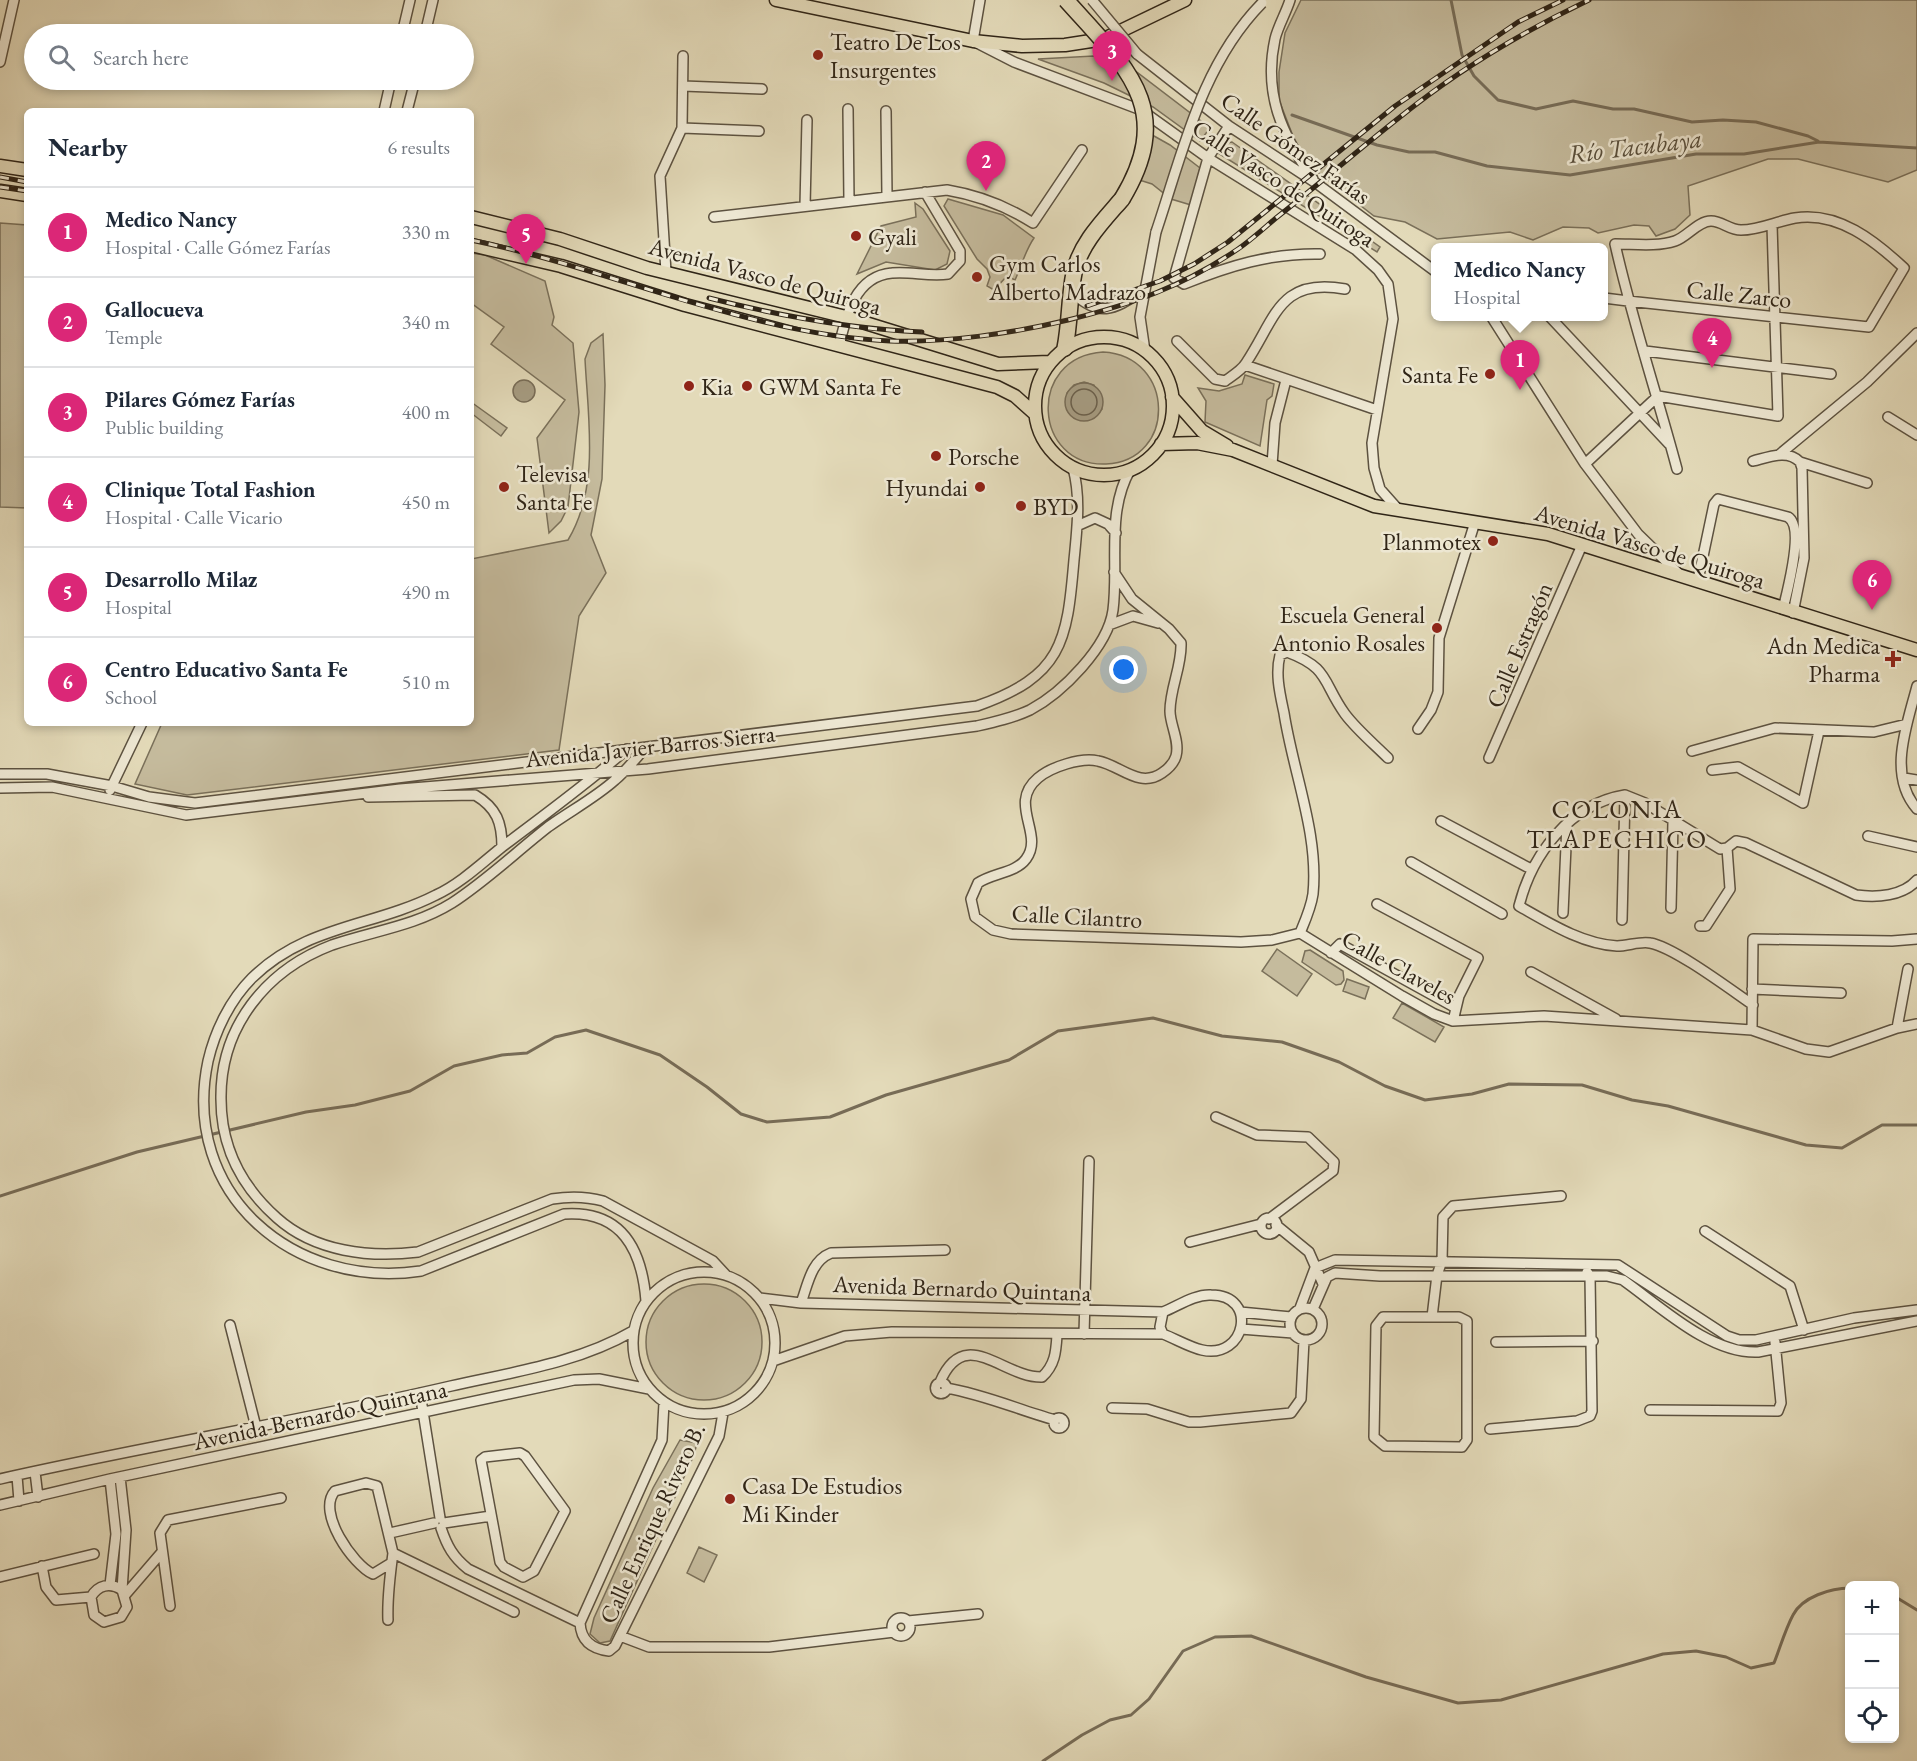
<!DOCTYPE html>
<html lang="en">
<head>
<meta charset="utf-8">
<style>
  :root { --surface:#fff; --page:#f6f6f7; --text:#1f2937; --muted:#747a83; --line:#e0e1e3; --accent:#db2777 }
  body { margin:0; font-family:"EB Garamond",serif; background:var(--page); color:var(--text) }
  .controls { position:absolute; right:18px; bottom:18px; display:grid; overflow:hidden; border-radius:9px; box-shadow:0 3px 9px #0003 }
  .controls button { width:54px; height:54px; display:grid; place-items:center; padding:0; border:0; border-bottom:2px solid var(--line); background:var(--surface); color:var(--text); font:30px sans-serif }
  .you { position:absolute; left:1124px; top:670px; width:21px; height:21px; margin:-15px; border:4px solid #fff; border-radius:50%; background:#1a73e8; box-shadow:0 0 0 9px #1a73e833 }
  .badge { display:grid; place-items:center; width:39px; height:39px; border-radius:50%; background:var(--accent); color:#fff; font-size:20px; font-weight:700 }
  .pin { position:absolute; translate:-50% -50px; filter:drop-shadow(0 2px 3px #0008) }
  .pin::after { content:''; position:absolute; top:32px; width:21px; height:18px; background:inherit; clip-path:polygon(0 0,100% 0,50% 100%) }
  .popup { position:absolute; left:1431px; top:243px; width:177px; height:78px; box-sizing:border-box; display:grid; place-content:center; border-radius:9px; background:var(--surface); filter:drop-shadow(0 2px 4px #0005); font-size:20px; white-space:nowrap; color:var(--muted) }
  .popup b { font-size:22px; color:var(--text) }
  .popup::after { content:''; position:absolute; left:50%; top:100%; margin-left:-12px; border:12px solid transparent; border-top-color:var(--surface) }
  .list { margin:0; padding:0; list-style:none }
  h2 { display:flex; justify-content:space-between; align-items:center; height:78px; margin:0; padding:0 24px; font-size:26px }
  h2 small { font-size:20px; font-weight:400; color:var(--muted) }
  .list li { display:grid; grid-template-columns:39px 1fr auto; gap:18px; align-items:center; box-sizing:border-box; height:90px; padding:0 24px; border-top:2px solid var(--line) }
  .list b { display:block; font-size:22px; white-space:nowrap }
  .list p { margin:0; font-size:20px; white-space:nowrap; color:var(--muted) }
  .list em { font-size:20px; font-style:normal; color:var(--muted) }
  .icon { flex:none; width:33px; height:33px; fill:none; stroke:currentColor; stroke-width:2; stroke-linecap:round; stroke-linejoin:round }
  .map { position:relative; flex:none; width:1917px; height:1761px; overflow:hidden }
  .search { position:absolute; background:var(--surface); box-shadow:0 3px 9px #0003; left:24px; top:24px; width:450px; height:66px; display:flex; align-items:center; gap:15px; box-sizing:border-box; padding:0 21px; border-radius:33px; color:var(--muted); font-size:22px }
  .panel { position:absolute; background:var(--surface); box-shadow:0 3px 9px #0003; left:24px; top:108px; width:450px; height:618px; border-radius:9px }
  .map>svg:first-child { display:block }
  .green { fill:#c5bb9d; stroke:#7a705a; stroke-width:1.5; fill-rule:evenodd }
  .water { fill:#a69c82; stroke:#776c57; stroke-width:1.5 }
  .lines { fill:none; stroke-linecap:round; stroke-linejoin:round }
  .shore { stroke:#6b604c; stroke-width:1.5 }
  .stream { stroke:#776c57; stroke-width:3 }
  .minor-casing { stroke:#5d5240; stroke-width:12 }
  .major-casing { stroke:#302517; stroke-width:15 }
  .highway-casing { stroke:#302517; stroke-width:18 }
  .minor { stroke:#ede7d2; stroke-width:9 }
  .major { stroke:#e3dab9; stroke-width:12 }
  .highway { stroke:#e3dab9; stroke-width:15 }
  .rail-casing { stroke:#302517; stroke-width:5 }
  .rail { stroke:#ede7d2; stroke-width:3; stroke-dasharray:9; stroke-linecap:butt }
  .minor-bridge-casing { stroke:#5d5240; stroke-width:12; stroke-linecap:butt }
  .highway-bridge-casing { stroke:#302517; stroke-width:18; stroke-linecap:butt }
  .minor-bridge { stroke:#ede7d2; stroke-width:9 }
  .highway-bridge { stroke:#e3dab9; stroke-width:15 }
  .poi-dot { fill:#8f2418; stroke:#ede7d2; stroke-width:2 }
  .labels { text-anchor:middle; dominant-baseline:central; stroke-width:5; stroke-linejoin:round; paint-order:stroke }
  .poi-label { font-size:24px; fill:#302517; stroke:#ede7d2; text-anchor:start }
  .street-label { font-size:24px; fill:#302517; stroke:#ede7d2 }
  .water-label { font-size:26px; font-style:italic; fill:#594f3c; stroke:#ede7d2 }
  .neighbourhood-label { font-size:26px; letter-spacing:1.5px; fill:#302517; stroke:#ede7d2 }
</style>
</head>
<body>
<div class="map">
<svg width="1917" height="1761" viewBox="0 0 1917 1761">
  <rect width="100%" height="100%" fill="#e3dab9"/>
  <filter id="stains"><feTurbulence type="fractalNoise" baseFrequency=".00333" numOctaves="4"/><feColorMatrix values="0 0 0 0 .2 0 0 0 0 .09 0 0 0 0 .02 0 0 0 .5 -.17"/></filter>
  <radialGradient id="worn" r=".72"><stop offset=".6" stop-color="#630" stop-opacity="0"/><stop offset="1" stop-color="#630" stop-opacity=".3"/></radialGradient>
  <path class="green" d="M1301 0H1917V170L1888 182 1798 159H1768L1688 186 1690 215 1675 229 1656 236 1649 226 1634 225 1598 233 1589 228 1563 227 1533 240 1510 232 1437 239 1405 222 1374 216 1315 170 1298 149 1279 100V72L1285 33Z
    M1094 56 1134 70 1210 128 1200 141 1153 107 1104 83 1038 59Z
    M1138 127 1170 145 1200 168 1191 205 1171 199 1152 184 1136 179Z
    M1232 142 1380 247 1377 252 1218 153 1226 143Z
    M948 199 1003 215 1034 238C1025 251 1022 265 1015 280L1007 276 994 290 987 286 990 277 987 269 977 259 944 206Z
    M915 203 923 209 950 251 947 264 935 270 886 262 857 274 881 226 916 217Z
    M0 223 27 225V508L0 507Z
    M471 253 485 255 545 281 554 317 552 325 573 343 579 412 568 507 561 521 549 533 537 438 565 400 491 344 504 327 471 303Z
    M603 334 605 385 602 479 591 535 606 573 579 616 559 750 187 795 135 784 162 723H471V559L568 540C600 487 588 419 585 359L591 343Z
    M1103 352C1176 356 1177 461 1106 464 1033 467 1026 357 1103 352ZM1084 382 1094 385 1102 409 1089 420 1077 419 1068 411 1067 393 1074 385Z
    M1245 375 1274 384 1272 396 1267 400 1260 446 1205 422 1206 401 1198 388 1219 391 1242 384Z
    M471 402 507 428 501 436 471 413Z
    M1277 949 1312 974 1297 996 1262 971Z
    M1310 950 1343 971 1344 980 1341 984 1336 985 1302 962 1305 951Z
    M1347 979 1369 987 1365 999 1343 991Z
    M1402 1003 1444 1027 1435 1042 1393 1018Z
    M646 1342a58 58 0 1 1 116 0a58 58 0 1 1-116 0Z
    M680 1440 697 1443 694 1455 610 1641 600 1643 590 1634 594 1618 653 1488Z
    M699 1547 717 1555 704 1582 687 1573Z"/>
  <path class="water" d="M513 391a11 11 0 1 1 22 0a11 11 0 1 1-22 0Z
    M1065 402a19 19 0 1 1 38 0a19 19 0 1 1-38 0Z"/>
  <g class="lines">
    <path class="shore" d="M1071 402a13 13 0 1 1 26 0a13 13 0 1 1-26 0Z"/>
    <path class="stream" d="M1451 0 1462 55 1474 76 1498 100 1536 109 1573 101 1613 109H1634L1692 122 1723 120 1756 122 1808 136 1818 141
      M1292 115 1377 145 1409 152H1435L1487 166 1570 175 1696 154H1744L1819 142 1917 148
      M0 1196 137 1152 306 1112 355 1105 410 1091 454 1066 502 1055 527 1053 555 1037 586 1030 660 1055 707 1087 741 1114 767 1122 830 1117 886 1095 1009 1060 1058 1031 1153 1018 1222 1036 1282 1042 1339 1062 1385 1086 1425 1100 1472 1094 1509 1084 1582 1085 1632 1100 1668 1106 1806 1145 1842 1148 1882 1125H1917
      M1894 1596 1917 1610
      M1043 1761 1082 1735 1110 1720 1131 1715 1149 1699 1183 1651 1215 1637 1251 1636 1366 1677 1458 1703 1501 1700 1663 1654 1696 1651 1726 1657 1751 1668 1774 1663C1780 1648 1785 1630 1793 1615 1802 1597 1831 1588 1850 1588"/>
    <defs>
      <path id="minor" d="M980 0 973 41 1014 62 1141 110 1208 158 1356 250 1378 270 1388 284 1393 319 1372 443 1374 468 1380 489 1396 507
        M1290 0C1286 13 1278 26 1275 39 1263 94 1282 135 1313 179
        M402 34 410 0
        M425 34 433 0
        M1137 54 1229 126 1316 183 1436 272
        M0 62 14 0
        M683 86 762 89
        M848 109 849 201
        M384 111 391 80
        M407 111 415 80
        M886 111 887 196
        M1229 126 1208 158 1174 278 1184 284C1229 266 1270 253 1320 254
        M682 128 759 131
        M805 206 807 120
        M714 217 947 190C977 195 1008 207 1033 223L1082 150
        M666 272 660 176 682 128 683 56
        M1072 292C1100 319 1114 309 1143 291
        M1604 298 1628 301 1869 327 1904 268C1875 241 1838 211 1795 218 1777 221 1760 230 1741 230 1729 230 1722 221 1711 221 1698 221 1687 237 1675 241 1657 247 1634 244 1615 244 1632 320 1657 394 1677 469
        M1491 316 1585 464 1638 534 1679 574
        M1549 316 1669 444
        M1177 341 1215 379 1225 381C1232 376 1242 370 1246 363 1276 318 1279 277 1345 289
        M839 346C846 316 855 276 892 273 911 271 929 277 948 274L960 261V251L925 192
        M1145 351 1140 317 1156 232
        M1645 351 1831 374
        M1245 365 1377 410
        M1888 417 1917 435
        M1780 454 1867 382 1917 333
        M1753 461C1769 457 1788 449 1800 462L1802 468 1804 558 1793 613
        M1800 462 1867 483
        M1585 464 1658 396 1778 416 1772 225
        M1272 465 1275 423 1286 380
        M1077 526 1095 518 1108 524 1116 533
        M1114 572 1132 599 1169 629 1181 643C1182 666 1170 688 1170 711 1170 725 1180 741 1176 756 1174 763 1168 769 1162 773 1139 789 1120 765 1098 761 1081 757 1051 767 1038 778 1007 804 1045 834 1026 859 1016 873 992 873 978 883L971 899 975 917 993 930 1011 934 1241 942 1272 940 1300 933
        M1698 580 1714 504 1718 499 1788 517C1805 527 1787 592 1783 609
        M1109 625 1133 616 1158 623
        M1917 686C1907 725 1887 775 1917 809
        M1418 729 1431 710 1438 692 1439 638 1475 522
        M646 747C636 758 627 770 615 780 595 798 570 811 548 827 516 852 486 881 452 903 415 926 373 931 332 945 266 970 220 1027 221 1099 221 1147 242 1187 277 1218 315 1252 370 1258 418 1252L552 1199C570 1196 585 1196 603 1201L704 1256 713 1261 726 1275
        M627 749C587 784 544 815 502 847 482 863 460 884 436 895 373 927 306 925 252 978 230 1000 215 1031 208 1061 180 1194 294 1290 421 1271L564 1214C622 1210 642 1250 646 1301
        M1692 751 1775 728 1874 732 1907 724
        M1489 758 1582 545
        M1712 770 1738 767 1803 803 1819 731
        M0 774H47L112 786 149 797 195 803 977 706C1062 676 1067 643 1074 560 1077 529 1081 498 1073 468
        M1904 778 1917 780
        M0 788 52 787 186 815 400 789 648 769 977 726C995 722 1013 718 1030 710 1062 693 1108 647 1113 610 1119 563 1106 513 1130 470
        M110 790 142 723
        M1625 795C1570 804 1532 854 1519 906 1549 923 1582 944 1617 946 1628 946 1640 941 1650 943 1674 947 1731 990 1753 1005
        M1625 795 1645 803 1720 849 1727 848
        M368 797 475 795C497 808 502 823 502 847
        M1441 821 1531 869
        M1868 836 1917 847
        M1727 848 1736 841 1746 843 1856 895C1877 898 1903 896 1917 880
        M1411 862 1502 914
        M1377 904 1478 958 1459 996 1453 1021
        M1671 908 1673 822
        M1563 913 1567 824
        M1622 920 1625 795
        M1700 926H1706L1730 889 1727 848
        M1300 933 1402 996 1434 1014 1453 1021 1544 1016 1752 1030 1806 1049 1829 1052 1897 1028 1917 1024
        M1300 933C1305 921 1311 908 1313 894 1319 834 1293 772 1284 713 1280 694 1275 674 1280 655L1287 652C1330 668 1322 682 1345 714 1357 730 1374 744 1388 758
        M1331 953 1340 944 1456 1008
        M1531 972 1616 1019
        M1752 989 1841 993
        M1897 1028 1908 969
        M1752 1030 1753 939 1892 941 1917 939
        M1216 1117 1257 1135 1308 1137 1334 1162 1333 1171 1269 1219
        M1261 1226a8 8 0 1 1 16 0a8 8 0 1 1-16 0Z
        M1276 1225 1309 1252 1323 1284
        M1705 1231 1790 1286 1804 1330
        M1190 1242 1261 1224
        M633 1343a71 71 0 1 1 142 0a71 71 0 1 1-142 0Z
        M760 1298 801 1303 1163 1312
        M801 1303C808 1284 811 1261 831 1253L945 1250
        M1300 1308 1315 1268 1335 1260 1618 1265 1727 1336 1739 1340H1756L1854 1318 1917 1310
        M1290 1324a16 16 0 1 1 32 0a16 16 0 1 1-32 0Z
        M1313 1309 1327 1277 1335 1273 1380 1276H1607L1623 1280C1661 1307 1710 1354 1758 1352L1917 1321
        M1240 1312 1291 1317
        M1383 1317H1459L1467 1321V1440L1462 1447 1385 1446 1374 1437 1376 1326Z
        M1432 1317 1437 1275 1442 1261 1443 1217 1453 1206 1561 1196
        M230 1325 256 1427
        M1241 1329 1293 1333
        M1084 1334 1089 1161
        M1496 1342 1593 1341
        M773 1361 845 1336 892 1332 1163 1334C1176 1339 1189 1347 1202 1350 1246 1360 1259 1295 1211 1295 1195 1294 1178 1306 1163 1312L1160 1327 1163 1334
        M940 1382C965 1324 1003 1378 1042 1377 1055 1365 1056 1352 1057 1335
        M935.5 1388a5.5 5.5 0 1 1 11 0a5.5 5.5 0 1 1-11 0Z
        M946 1388C983 1394 1019 1410 1055 1420
        M420 1393 440 1518
        M664 1403 662 1440 580 1623C581 1641 592 1649 609 1651L615 1646 719 1436 723 1413
        M1112 1408 1147 1409 1189 1422H1200L1291 1413 1301 1399 1304 1340
        M1650 1410 1778 1411 1781 1403 1775 1342
        M1054 1423a5 5 0 1 1 10 0a5 5 0 1 1-10 0Z
        M1490 1429 1577 1421 1590 1416 1592 1411 1590 1276 1587 1272
        M520 1453 525 1456 565 1511 534 1571 523 1577 504 1567 500 1562 481 1460 485 1457Z
        M35 1472 38 1497
        M17 1476 19 1501
        M120 1477 126 1530 122 1590
        M0 1479C150 1445 301 1421 451 1386 513 1372 578 1363 633 1331
        M110 1479 116 1534 110 1585
        M0 1505 110 1479 574 1380 599 1379 649 1389
        M444 1523 491 1516
        M441 1528C447 1546 453 1557 468 1569L580 1623
        M390 1533 434 1523
        M393 1553 514 1612
        M42 1566 46 1587 56 1600 91 1597C98 1585 110 1582 122 1590L127 1607 121 1617 104 1622 94 1615 91 1597
        M0 1577 94 1554
        M125 1595 162 1552
        M170 1606 160 1533 168 1520 281 1498
        M892 1627a9 9 0 1 1 18 0a9 9 0 1 1-18 0Z
        M388 1620C387 1597 390 1575 393 1553L377 1486 366 1483 335 1491C316 1512 353 1565 373 1574L391 1563
        M908 1621 978 1614
        M620 1636 649 1647H769L894 1632"/>
      <path id="major" d="M776 0 973 41 1022 46 1065 45 1104 39 1185 0
        M0 166 27 170
        M0 191 27 195
        M471 217 560 239 647 268 846 317 998 364 1049 362
        M471 245 561 266 685 305 997 387 1015 396 1034 413
        M1035 406a69 69 0 1 1 138 0a69 69 0 1 1-138 0Z
        M1172 397 1202 431 1227 446
        M1161 444 1197 443 1233 450 1374 506 1548 534 1917 650"/>
      <path id="highway" d="M1065 348C1070 323 1069 298 1074 273 1080 244 1103 221 1122 199"/>
    </defs>
    <use href="#minor" class="minor-casing"/>
    <use href="#major" class="major-casing"/>
    <use href="#highway" class="highway-casing"/>
    <use href="#minor" class="minor"/>
    <use href="#major" class="major"/>
    <use href="#highway" class="highway"/>
    <defs>
      <path id="rail" d="M0 177 27 182
        M0 187 27 191
        M471 240C611 269 746 334 890 341 946 343 1014 333 1068 320 1132 304 1182 287 1238 249 1251 240 1263 229 1276 218 1318 185 1358 150 1400 117 1458 70 1522 32 1589 0
        M709 298C780 316 849 329 922 332
        M1087 306 1160 281 1194 264 1228 242 1395 106 1518 22 1563 0"/>
    </defs>
    <use href="#rail" class="rail-casing"/>
    <use href="#rail" class="rail"/>
    <defs>
      <path id="minor-bridge" d="M1092 0 1137 54
        M1156 232C1183 152 1201 65 1262 3"/>
      <path id="highway-bridge" d="M1066 0C1125 66 1177 108 1122 199"/>
    </defs>
    <use href="#minor-bridge" class="minor-bridge-casing"/>
    <use href="#highway-bridge" class="highway-bridge-casing"/>
    <use href="#minor-bridge" class="minor-bridge"/>
    <use href="#highway-bridge" class="highway-bridge"/>
  </g>
  <g class="poi-dot">
    <circle cx="818" cy="55" r="6"/>
    <circle cx="856" cy="236" r="6"/>
    <circle cx="977" cy="277" r="6"/>
    <circle cx="1490" cy="374" r="6"/>
    <circle cx="689" cy="386" r="6"/>
    <circle cx="747" cy="386" r="6"/>
    <circle cx="936" cy="456" r="6"/>
    <circle cx="504" cy="487" r="6"/>
    <circle cx="980" cy="487" r="6"/>
    <circle cx="1021" cy="506" r="6"/>
    <circle cx="1493" cy="541" r="6"/>
    <circle cx="1437" cy="628" r="6"/>
    <path d="M1890 650h6v6h6v6h-6v6h-6v-6h-6v-6h6z"/>
    <circle cx="730" cy="1499" r="6"/>
  </g>
  <g class="labels">
    <g class="poi-label">
      <text x="830" y="41">Teatro De Los<tspan x="830" dy="28">Insurgentes</tspan></text>
      <text x="868" y="236">Gyali</text>
      <text x="989" y="263">Gym Carlos<tspan x="989" dy="28">Alberto Madrazo</tspan></text>
      <text x="1478" y="374" text-anchor="end">Santa Fe</text>
      <text x="701" y="386">Kia</text>
      <text x="759" y="386">GWM Santa Fe</text>
      <text x="948" y="456">Porsche</text>
      <text x="516" y="473">Televisa<tspan x="516" dy="28">Santa Fe</tspan></text>
      <text x="968" y="487" text-anchor="end">Hyundai</text>
      <text x="1033" y="506">BYD</text>
      <text x="1481" y="541" text-anchor="end">Planmotex</text>
      <text x="1425" y="614" text-anchor="end">Escuela General<tspan x="1425" dy="28">Antonio Rosales</tspan></text>
      <text x="1880" y="645" text-anchor="end">Adn Medica<tspan x="1880" dy="28">Pharma</tspan></text>
      <text x="742" y="1485">Casa De Estudios<tspan x="742" dy="28">Mi Kinder</tspan></text>
    </g>
    <g class="street-label">
      <text transform="translate(1296 148) rotate(35)">Calle Gómez Farías</text>
      <text transform="translate(1284 183) rotate(33)">Calle Vasco de Quiroga</text>
      <text transform="translate(765 276) rotate(15)">Avenida Vasco de Quiroga</text>
      <text transform="translate(1739 294) rotate(6)">Calle Zarco</text>
      <text transform="translate(1650 546) rotate(17)">Avenida Vasco de Quiroga</text>
      <text transform="translate(1519 645) rotate(-67)">Calle Estragón</text>
      <text transform="translate(650 746) rotate(-6)">Avenida Javier Barros Sierra</text>
      <text transform="translate(1077 916) rotate(3)">Calle Cilantro</text>
      <text transform="translate(1399 967) rotate(29)">Calle Claveles</text>
      <text transform="translate(962 1288) rotate(2)">Avenida Bernardo Quintana</text>
      <text transform="translate(320 1415) rotate(-12)">Avenida Bernardo Quintana</text>
      <text transform="translate(652 1523) rotate(-65)">Calle Enrique Rivero B.</text>
    </g>
    <g class="water-label">
      <text transform="translate(1635 146) rotate(-7)">Río Tacubaya</text>
    </g>
    <g class="neighbourhood-label">
      <text x="1617" y="809">COLONIA<tspan x="1617" dy="30">TLAPECHICO</tspan></text>
    </g>
  </g>
  <rect width="100%" height="100%" filter="url(#stains)"/>
  <rect width="100%" height="100%" fill="url(#worn)"/>
</svg>
<div class="controls">
<button>+</button>
<button>−</button>
<button><svg class="icon" aria-label="locate" viewBox="0 0 24 24"><circle cx="12" cy="12" r="6"/><path d="M12 2v4M12 18v4M2 12h4M18 12h4"/></svg></button>
</div>
<div class="you"></div>
<div class="pin badge" style="left:1520px;top:390px">1</div>
<div class="popup"><b>Medico Nancy</b>Hospital</div>
<div class="pin badge" style="left:986px;top:191px">2</div>
<div class="pin badge" style="left:1112px;top:81px">3</div>
<div class="pin badge" style="left:1712px;top:368px">4</div>
<div class="pin badge" style="left:526px;top:264px">5</div>
<div class="pin badge" style="left:1872px;top:610px">6</div>
<div class="search"><svg class="icon" aria-label="search" viewBox="0 0 24 24"><circle cx="10" cy="10" r="6"/><path d="M15 15l6 6"/></svg>Search here</div>
<section class="panel">
<h2>Nearby<small>6 results</small></h2>
<ul class="list">
<li><span class="badge">1</span><div><b>Medico Nancy</b><p>Hospital · Calle Gómez Farías</p></div><em>330 m</em></li>
<li><span class="badge">2</span><div><b>Gallocueva</b><p>Temple</p></div><em>340 m</em></li>
<li><span class="badge">3</span><div><b>Pilares Gómez Farías</b><p>Public building</p></div><em>400 m</em></li>
<li><span class="badge">4</span><div><b>Clinique Total Fashion</b><p>Hospital · Calle Vicario</p></div><em>450 m</em></li>
<li><span class="badge">5</span><div><b>Desarrollo Milaz</b><p>Hospital</p></div><em>490 m</em></li>
<li><span class="badge">6</span><div><b>Centro Educativo Santa Fe</b><p>School</p></div><em>510 m</em></li>
</ul>
</section>
</div>
</body>
</html>
